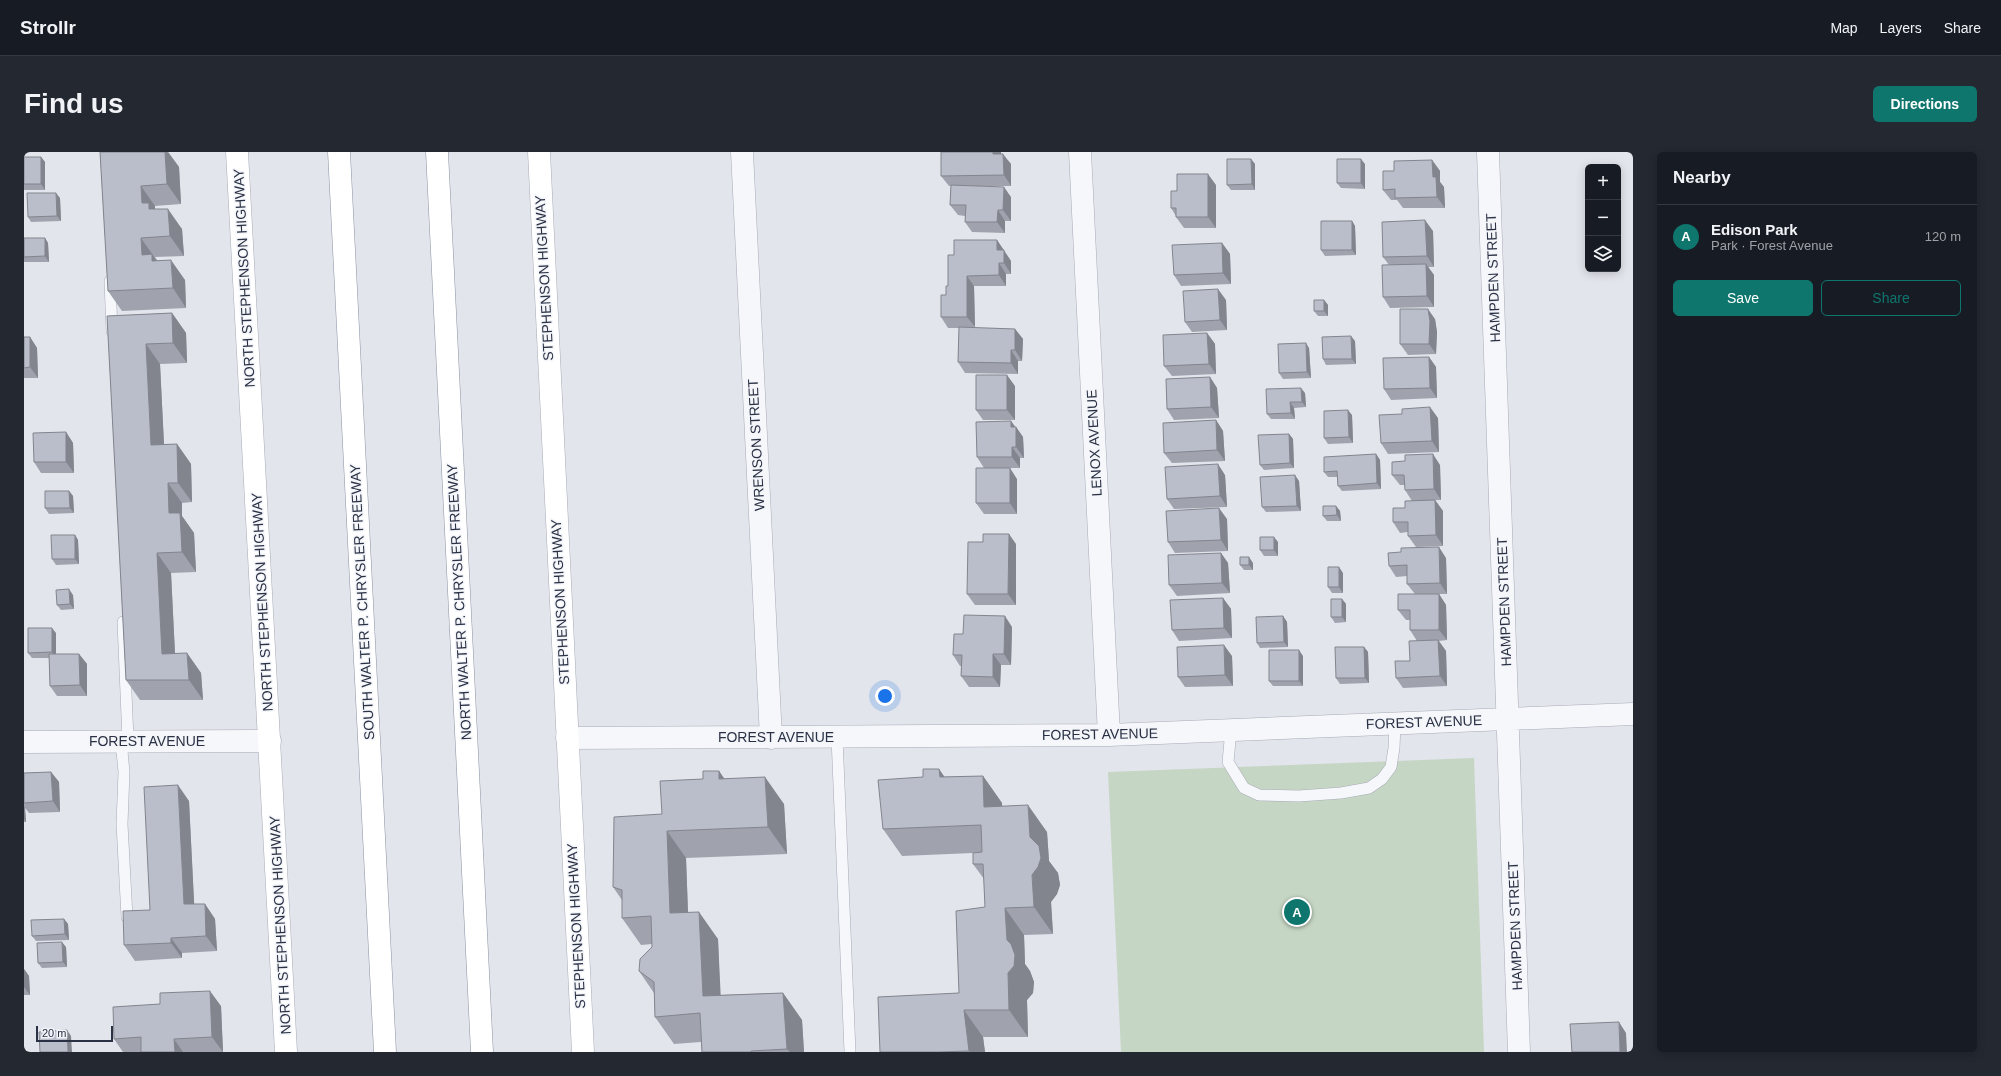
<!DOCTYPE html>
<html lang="en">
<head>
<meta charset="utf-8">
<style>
  :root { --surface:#171b24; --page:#242831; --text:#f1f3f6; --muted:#9ea1a6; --line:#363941; --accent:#0f766e }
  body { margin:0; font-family:Arial,sans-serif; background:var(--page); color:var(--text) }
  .controls { position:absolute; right:12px; top:12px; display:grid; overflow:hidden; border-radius:6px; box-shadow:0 2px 10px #0003 }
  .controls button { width:36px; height:36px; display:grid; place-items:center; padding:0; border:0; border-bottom:1px solid var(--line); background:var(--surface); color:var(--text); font:20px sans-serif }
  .scale { position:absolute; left:12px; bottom:10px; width:77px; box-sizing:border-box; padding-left:4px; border:2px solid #2a3145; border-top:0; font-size:11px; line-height:14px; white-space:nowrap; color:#2a3145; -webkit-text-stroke:3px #f3f5f9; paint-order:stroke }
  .you { position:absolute; left:861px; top:544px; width:14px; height:14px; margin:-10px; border:3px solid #fff; border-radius:50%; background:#1a73e8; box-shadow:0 0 0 6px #1a73e833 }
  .badge { display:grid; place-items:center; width:26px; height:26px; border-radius:50%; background:var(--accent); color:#fff; font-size:13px; font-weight:700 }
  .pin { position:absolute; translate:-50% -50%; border:2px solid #fff; box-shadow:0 1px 4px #0006 }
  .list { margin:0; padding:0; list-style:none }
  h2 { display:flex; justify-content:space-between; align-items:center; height:52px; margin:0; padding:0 16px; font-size:17px }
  h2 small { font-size:13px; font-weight:400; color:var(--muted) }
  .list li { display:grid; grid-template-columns:26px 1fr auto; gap:12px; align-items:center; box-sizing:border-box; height:64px; padding:0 16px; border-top:1px solid var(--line) }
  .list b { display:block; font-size:15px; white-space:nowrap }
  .list p { margin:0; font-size:13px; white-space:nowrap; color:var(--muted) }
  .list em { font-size:13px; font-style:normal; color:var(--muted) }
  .actions { display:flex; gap:8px; padding:12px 16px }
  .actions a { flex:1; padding:9px 0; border:1px solid var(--accent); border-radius:6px; text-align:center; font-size:14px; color:var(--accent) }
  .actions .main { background:var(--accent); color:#fff }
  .icon { flex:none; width:22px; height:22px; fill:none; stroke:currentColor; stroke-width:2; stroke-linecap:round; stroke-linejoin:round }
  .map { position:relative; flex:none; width:1609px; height:900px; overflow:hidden; border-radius:6px }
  header { display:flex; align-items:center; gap:24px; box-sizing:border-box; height:56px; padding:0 20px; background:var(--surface); border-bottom:1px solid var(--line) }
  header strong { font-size:19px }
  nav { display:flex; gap:22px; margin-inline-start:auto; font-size:14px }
  .intro { display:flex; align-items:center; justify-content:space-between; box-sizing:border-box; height:96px; padding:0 24px }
  h1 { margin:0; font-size:28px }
  .button { padding:10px 18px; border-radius:6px; background:var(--accent); color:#fff; font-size:14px; font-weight:700 }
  main { display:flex; gap:24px; padding:0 24px }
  aside { flex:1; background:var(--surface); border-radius:6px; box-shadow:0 2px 10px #0003 }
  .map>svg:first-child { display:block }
  .green { fill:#c6d6c4 }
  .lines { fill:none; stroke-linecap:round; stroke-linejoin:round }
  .lane-casing { stroke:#a8abb7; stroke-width:12 }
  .street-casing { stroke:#a8abb7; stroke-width:23 }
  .secondary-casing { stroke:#a8abb7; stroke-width:23 }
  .highway-casing { stroke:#8a91a3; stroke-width:23 }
  .lane { stroke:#f6f7fa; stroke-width:11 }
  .street { stroke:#f6f7fa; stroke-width:22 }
  .secondary { stroke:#fff; stroke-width:22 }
  .highway { stroke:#fff; stroke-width:22 }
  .wall { fill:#a0a3ae }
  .shaded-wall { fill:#82858d }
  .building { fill:#babeca; stroke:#82858d }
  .labels { text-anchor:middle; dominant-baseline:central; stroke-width:3; stroke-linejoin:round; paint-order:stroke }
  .street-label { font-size:14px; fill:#2a3145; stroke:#f3f5f9 }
</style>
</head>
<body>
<header>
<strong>Strollr</strong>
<nav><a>Map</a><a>Layers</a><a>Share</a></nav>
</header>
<div class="intro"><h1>Find us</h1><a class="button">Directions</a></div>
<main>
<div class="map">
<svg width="1609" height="900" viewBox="0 0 1609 900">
  <rect width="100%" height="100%" fill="#e3e5ec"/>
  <path class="green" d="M1450 606 1460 900H1097L1084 620Z"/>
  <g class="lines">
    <defs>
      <path id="lane" d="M86 129 88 179
        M99 470 104 588
        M1207 578 1204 610 1220 636 1235 643 1275 644 1317 641 1345 636 1358 627 1367 615 1370 596 1371 572
        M813 585 826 900
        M97 589 100 620 98 672 103 765"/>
      <path id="street" d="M718 0 747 586
        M1056 0 1085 583
        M1464 0 1495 900
        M543 586 1085 583 1609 562
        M0 590 246 589"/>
      <path id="secondary" d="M213 0 262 900
        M515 0 559 900"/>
      <path id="highway" d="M315 0 361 900
        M413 0 458 900"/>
    </defs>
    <use href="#lane" class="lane-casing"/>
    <use href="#street" class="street-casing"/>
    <use href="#secondary" class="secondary-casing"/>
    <use href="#highway" class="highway-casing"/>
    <use href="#lane" class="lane"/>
    <use href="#street" class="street"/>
    <use href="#secondary" class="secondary"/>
    <use href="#highway" class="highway"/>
  </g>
  <path class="wall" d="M76 0H144L155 15 157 52 131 54V57L158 77 160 104 131 105 133 108 161 128 162 156 98 159 84 139Z
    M977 0V2L987 12V34H954L987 45V69H981V81L948 80 941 70V64L934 63 926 53 927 34H925L917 24Z
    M0 5H17L21 10V38H0Z
    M1227 7 1231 12V38H1207L1203 33Z
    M1408 8 1416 19V30L1420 35 1421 56H1379L1373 48H1367L1359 38 1370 19Z
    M1341 12V37L1317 36 1313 31Z
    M1192 33V76H1160L1152 65V64L1147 56 1153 39Z
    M36 46 37 69 7 70 4 65Z
    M1328 69 1331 74 1332 103 1301 104 1297 98Z
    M1409 79 1410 115H1404L1410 123V155L1366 156 1359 145 1365 113 1359 105Z
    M0 86H21L24 91 25 110H0Z
    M973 88 987 109V122H982V134H950L951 175 942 176 991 177 999 187 998 209H994V222L941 221 934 210 935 176H924L917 165 924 134 930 103Z
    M1198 91 1206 102 1207 132 1157 134 1150 123Z
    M1202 148 1203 178 1168 180 1161 170Z
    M1300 148 1304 153V164H1294L1290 159Z
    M148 161 162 181 163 211 136 212 140 292H153L167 312 168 350 158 351V364L170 381 172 420 147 421 151 502 163 501 177 521 179 548H116L102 528 83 164Z
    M1411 167 1413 180 1412 202 1384 203 1376 192Z
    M1183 181 1191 192 1192 222 1148 224 1140 214Z
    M0 185H6L13 196 14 226H0Z
    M1331 189 1332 212 1302 213 1299 207Z
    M1285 196 1287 226 1259 227 1255 221Z
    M1405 205 1412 215 1413 246 1367 248 1360 237Z
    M1186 225 1193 236 1195 266 1150 268 1143 257Z
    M991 234V268H959L952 258Z
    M1281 241 1282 255 1270 256 1271 267H1247L1243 262Z
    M1328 263 1329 291 1304 292 1300 286Z
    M1414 266 1415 300 1364 302 1357 291Z
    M1192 268 1199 279 1201 309 1148 311 1140 301Z
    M987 269 991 275H992L999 285 1000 306H996V316H960L953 305Z
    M42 280 49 291 50 321H17L10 310Z
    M1265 282 1269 287 1270 316 1240 318 1236 313Z
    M1352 302 1356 308 1357 337 1318 339 1314 334 1313 325H1304L1300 320Z
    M1416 313 1417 348H1411L1419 359V394L1392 395 1384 384V380L1376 381 1369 370 1388 349 1381 338V333H1376L1368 323Z
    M1201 323 1203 355 1150 357 1143 347Z
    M993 327V362H960L952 351Z
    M1275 329 1277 359 1242 360 1238 355Z
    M45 339 49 344 50 361 25 362 21 356Z
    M1312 354 1316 359 1317 369H1303L1299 364Z
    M1203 367 1204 399 1151 401 1144 390Z
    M51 383 54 388 55 412 32 413 28 407Z
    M959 390 992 392V453H951L943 442Z
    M1254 390V404H1240L1236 398Z
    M1197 401 1204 411 1206 441 1153 444 1145 433Z
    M1422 406 1423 442H1415L1422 453 1423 488 1415 489 1422 499 1423 534 1379 536 1372 526 1386 509 1393 489 1386 478V468H1382L1374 458 1391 442 1383 432V424L1372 425 1365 414Z
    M1229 411V418H1220L1216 413Z
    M1319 421V441H1308L1304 435Z
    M49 443 50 457 37 458 33 453Z
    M1199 446 1207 457 1208 486 1155 489 1148 478Z
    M1318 447 1322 452V470L1311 471 1307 465Z
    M1259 464 1263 470 1264 495 1236 496 1233 491Z
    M988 475 987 513H977L976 535H945L937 524V514H936L929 503 939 482Z
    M32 481V502H55L63 512V544H33L26 534 25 506H8L4 501Z
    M1340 495 1344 500 1345 531 1316 532 1312 526Z
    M1208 504 1209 534 1161 535 1154 525Z
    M1279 504V534H1249L1245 529Z
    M915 617 920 625 959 624 978 651V654L1023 680 1025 709 1034 721 1036 733 1033 742 1027 750 1029 782 1000 783 1001 812 1006 819 1010 830 1009 841 1003 848 1004 885H959L961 900H856L935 841 961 755 960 727 949 712V701L878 704 859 677 899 625Z
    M695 619 700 627 760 652 763 702 662 706 664 761 694 787 696 843 759 841 778 868 780 900H678L677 890 650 892 631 865 630 841 615 819 628 795V792L617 793 598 766V748L589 735 638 662 679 627Z
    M27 620 35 630 36 660 5 661 1 656 2 670H0V621Z
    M165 649 170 752H181L191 767 193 799 158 801V806L111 809 100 793 126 758Z
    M40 767 44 772 45 788 12 789 8 784Z
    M42 795 43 815 18 816 14 811Z
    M0 817 5 824 6 843H0Z
    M197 854 199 900H99L90 887Z"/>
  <path class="shaded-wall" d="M134 0H144L155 15 157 52 143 32Z
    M969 0H977V12L969 2Z
    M979 2 987 12V34L980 23Z
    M17 5 21 10V38L17 32Z
    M1227 7 1231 12V38L1228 32Z
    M1337 7 1341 12V37L1337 31Z
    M1408 8 1416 19V30L1420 35 1421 56 1413 45 1409 25Z
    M1184 22 1192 33V76L1184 65Z
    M117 34 131 54V59L139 71 118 51Z
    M980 35 987 45V69L979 58Z
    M32 41 36 46 37 69 33 64Z
    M144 57 158 77 160 104 146 84Z
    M974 58 981 69V81L973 70Z
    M1401 68 1409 79 1410 115 1403 104Z
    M1328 69 1331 74 1332 103 1328 98Z
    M21 86 24 91 25 110 21 104Z
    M117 86 142 122 118 103Z
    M973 88 987 109V122L980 111 973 98Z
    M1198 91 1206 102 1207 132 1199 121Z
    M147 108 161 128 162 156 149 136Z
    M975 111 982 122V134L975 123Z
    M1402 112 1410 123V155L1403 144Z
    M943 124 950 134 951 175 943 165Z
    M1194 137 1202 148 1203 178 1196 168Z
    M1300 148 1304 153V164L1300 159Z
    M1404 157 1411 167 1413 180 1412 202 1405 192Z
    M148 161 162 181 163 211 149 191Z
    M991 177 999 187 998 209 991 198Z
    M1183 181 1191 192 1192 222 1185 212Z
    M1327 184 1331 189 1332 212 1328 207Z
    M6 185 13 196 14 226 6 215Z
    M1282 191 1285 196 1287 226 1283 220Z
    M122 192 136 212 141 313 127 293Z
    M987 198 994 209V222L987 211Z
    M1405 205 1412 215 1413 246 1406 236Z
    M983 223 991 234V268L983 258Z
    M1186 225 1193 236 1195 266 1187 255Z
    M1277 236 1281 241 1282 255 1278 250Z
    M1266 250 1270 256 1271 267 1267 261Z
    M1406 255 1414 266 1415 300 1408 289Z
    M1324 258 1328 263 1329 291 1325 285Z
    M1192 268 1199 279 1201 309 1193 298Z
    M987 269 992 276V275L999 285 1000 306 992 295 987 275Z
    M42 280 49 291 50 321 42 310Z
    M1265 282 1269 287 1270 316 1266 311Z
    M153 292 167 312 168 350 154 331Z
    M988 295 996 306V316L988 305Z
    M1352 302 1356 308 1357 337 1353 331Z
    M1409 302 1416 313 1417 348 1410 337Z
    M1194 312 1201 323 1203 355 1196 344Z
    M986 316 993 327V362L986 351Z
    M1271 323 1275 329 1277 359 1273 354Z
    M144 331 158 351V364L170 381 172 420 158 400 145 361Z
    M45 339 49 344 50 361 46 356Z
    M1411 348 1419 359V394L1412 383Z
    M1312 354 1316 359 1317 369 1313 363Z
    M1195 356 1203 367 1204 399 1197 388Z
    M985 382 992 392V453L984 442Z
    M51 383 54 388 55 412 51 407Z
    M1250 385 1254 390V404L1250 398Z
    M1415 395 1422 406 1423 442 1416 431Z
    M133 401 147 421 152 522 138 502Z
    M1197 401 1204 411 1206 441 1198 431Z
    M1225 405 1229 411V418L1225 413Z
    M1315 415 1319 421V441L1315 435Z
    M45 437 49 443 50 457 46 452Z
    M1415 442 1422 453 1423 488 1415 478Z
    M1199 446 1207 457 1208 486 1200 476Z
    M1318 447 1322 452V470L1318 465Z
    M981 464 988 475 987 513 980 502Z
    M1259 464 1263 470 1264 495 1260 490Z
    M28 476 32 481V506L28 500Z
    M1414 488 1422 499 1423 534 1416 524Z
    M1200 493 1208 504 1209 534 1201 523Z
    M1340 495 1344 500 1345 531 1341 526Z
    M1275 498 1279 504V534L1275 529Z
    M163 501 177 521 179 548 165 528Z
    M55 502 63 512V544L56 533Z
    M969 502 977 513 976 535 969 525Z
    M915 617 934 644 916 625Z
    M695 619 714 646 695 627Z
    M27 620 35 630 36 660 29 649Z
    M959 624 978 651 979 682 960 655Z
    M741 625 760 652 763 702 744 675Z
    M154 633 165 649 171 768 160 752Z
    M1004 653 1023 680 1025 709 1034 721 1036 733 1033 742 1027 750 1029 782 1010 755Z
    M0 654 1 656 2 670 0 667Z
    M643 679 662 706 665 788 646 761Z
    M181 752 191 767 193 799 182 784Z
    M981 756 1000 783 1001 812 1006 819 1010 830 1009 841 1003 848 1004 885 985 858Z
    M675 760 694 787 698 871 679 844Z
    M40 767 44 772 45 788 41 782Z
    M147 786 158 801V806L147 791Z
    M38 790 42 795 43 815 39 810Z
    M0 817 5 824 6 843 0 835Z
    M186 839 197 854 199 900 188 885Z
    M759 841 778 868 780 900H766L763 897Z
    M940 858 959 885 961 900H946L945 899Z
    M1595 870 1602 881 1603 900H1596Z
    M43 878 47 884 48 900H44Z
    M150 887 159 900H151Z"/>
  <path class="building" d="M76 0H141L143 32 117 34 118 51H125V57H144L146 84 117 86 118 103 128 102V109L147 108 149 136 84 139Z
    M917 0H969V2H979L980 23 917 24Z
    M0 5H17V32H0Z
    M1203 7H1227L1228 32 1203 33Z
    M1313 7H1337V31H1313Z
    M1408 8 1409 25H1412L1413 45 1371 46V37L1359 38V19H1370V9Z
    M1153 22H1184V65H1152V56H1147V39H1153Z
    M927 33 980 35 979 58H974L973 70H941L942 53H926Z
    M3 41H32L33 64 4 65Z
    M1401 68 1403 104 1359 105 1358 70Z
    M1297 69H1328V98H1297Z
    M0 86H21V104L0 105Z
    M930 88H973V98H980V111H975V123L943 124V165H917V143H922V134H924V103H930Z
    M1198 91 1199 121 1150 123 1148 93Z
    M1402 112 1403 144 1359 145 1358 113Z
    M1194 137 1196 168 1161 170 1159 139Z
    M1290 148H1300V159H1290Z
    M1376 157H1404L1406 169 1405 192H1376Z
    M148 161 149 191 122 192 127 293 153 292 154 331H144L145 361H156L158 400 133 401 138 502 163 501 165 528H102L83 164Z
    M935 175 991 177V198H987V211L934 210Z
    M1183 181 1185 212 1140 214 1139 183Z
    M1327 184 1328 207H1299L1298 185Z
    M0 185H6V215L0 216Z
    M1282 191 1283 220 1255 221 1254 192Z
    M1405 205 1406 236 1360 237 1359 206Z
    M952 223H983V258H952Z
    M1186 225 1187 255 1143 257 1142 227Z
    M1277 236 1278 250H1266L1267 261 1243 262 1242 237Z
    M1406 255 1408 289 1357 291 1355 263 1378 262V257Z
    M1324 258 1325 285 1300 286V259Z
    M1192 268 1193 298 1140 301 1139 271Z
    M987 269V275H992V295H988V305H953L952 270Z
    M42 280V310H10L9 281Z
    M1265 282 1266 311 1236 313 1234 283Z
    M1352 302 1353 331 1314 334 1313 319 1300 320V305Z
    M1409 302 1410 337 1381 338 1380 323H1368V310L1381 309V303Z
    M1194 312 1196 344 1143 347 1141 315Z
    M952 316H986V351H952Z
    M1271 323 1273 354 1238 355 1236 325Z
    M21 339H45L46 356H21Z
    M1411 348 1412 383 1384 384V370H1369V356H1381V349Z
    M1299 354H1312L1313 363 1299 364Z
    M1195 356 1197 388 1144 390 1142 359Z
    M959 382H985L984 442H943L944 390H959Z
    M27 383H51V407H28Z
    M1236 385H1250V398H1236Z
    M1415 395 1416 431 1383 432V413L1365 414 1364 401 1377 400V396Z
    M1197 401 1198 431 1145 433 1144 403Z
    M1216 405H1225V413H1216Z
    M1304 415H1315V435H1304Z
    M45 437 46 452 33 453 32 438Z
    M1374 442H1415V478H1386V458H1374Z
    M1199 446 1200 476 1148 478 1146 448Z
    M1307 447H1318V465H1307Z
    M940 463 981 464 980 502H969V525L937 524 938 503H929L930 482H939Z
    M1259 464 1260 490 1233 491 1232 465Z
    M4 476H28V500L4 501Z
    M1414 488 1416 524 1372 526 1371 509H1386L1385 489Z
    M1200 493 1201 523 1154 525 1153 495Z
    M1311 495H1340L1341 526H1312Z
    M1245 498H1275V529H1245Z
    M25 502H55L56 533 26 534Z
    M899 617H915L916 625 959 624 960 655 1004 653 1006 685 1015 694 1017 706 1014 715 1008 723 1010 755 981 756 983 788 987 792 991 803 990 814 984 821 985 858H940L945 899 915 900H856L854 845 935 841 932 759 961 755 959 712H949V701L958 700 957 673 859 677 854 628 899 625Z
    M679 619H695V627L741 625 744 675 643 679 646 761 675 760 679 844 759 841 763 897 727 899V900H678L676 861 631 865 630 830 615 819 616 807 628 795 627 764 598 766V738L589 735 590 665 638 662 636 629 679 627Z
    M27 620 29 649 0 651V621Z
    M154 633 160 752H181L182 784 147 786V791L100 793 99 759 126 758 120 635Z
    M40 767 41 782 8 784 7 768Z
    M38 790 39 810 14 811 13 791Z
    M186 839 188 885 150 887 151 900H117V885L90 887 89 855 136 852V841Z
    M1595 870 1596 900H1548L1546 872Z
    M43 878 44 900H16L15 880Z"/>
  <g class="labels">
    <g class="street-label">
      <text transform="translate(220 126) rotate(-93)">NORTH STEPHENSON HIGHWAY</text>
      <text transform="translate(520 126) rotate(-93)">STEPHENSON HIGHWAY</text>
      <text transform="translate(1469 126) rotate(-92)">HAMPDEN STREET</text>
      <text transform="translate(1070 291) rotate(-93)">LENOX AVENUE</text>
      <text transform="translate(732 293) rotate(-93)">WRENSON STREET</text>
      <text transform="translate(238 450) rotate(-93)">NORTH STEPHENSON HIGHWAY</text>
      <text transform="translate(338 450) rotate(-93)">SOUTH WALTER P. CHRYSLER FREEWAY</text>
      <text transform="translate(435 450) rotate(-93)">NORTH WALTER P. CHRYSLER FREEWAY</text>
      <text transform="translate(536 450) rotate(-93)">STEPHENSON HIGHWAY</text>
      <text transform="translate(1480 450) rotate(-92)">HAMPDEN STREET</text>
      <text transform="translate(1400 570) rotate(-2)">FOREST AVENUE</text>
      <text transform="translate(1076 582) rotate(-1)">FOREST AVENUE</text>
      <text x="752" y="585">FOREST AVENUE</text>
      <text x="123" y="589">FOREST AVENUE</text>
      <text transform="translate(256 773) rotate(-93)">NORTH STEPHENSON HIGHWAY</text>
      <text transform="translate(552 774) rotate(-93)">STEPHENSON HIGHWAY</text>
      <text transform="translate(1491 774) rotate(-92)">HAMPDEN STREET</text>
    </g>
  </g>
</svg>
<div class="controls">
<button>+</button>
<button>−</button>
<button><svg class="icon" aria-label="layers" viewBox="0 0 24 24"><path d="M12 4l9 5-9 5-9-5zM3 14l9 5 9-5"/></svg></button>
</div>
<div class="scale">20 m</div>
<div class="you"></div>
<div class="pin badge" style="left:1273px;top:760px">A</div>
</div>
<aside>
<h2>Nearby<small></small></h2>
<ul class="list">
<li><span class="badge">A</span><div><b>Edison Park</b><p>Park · Forest Avenue</p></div><em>120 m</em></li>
</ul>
<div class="actions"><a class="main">Save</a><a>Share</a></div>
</aside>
</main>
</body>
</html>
